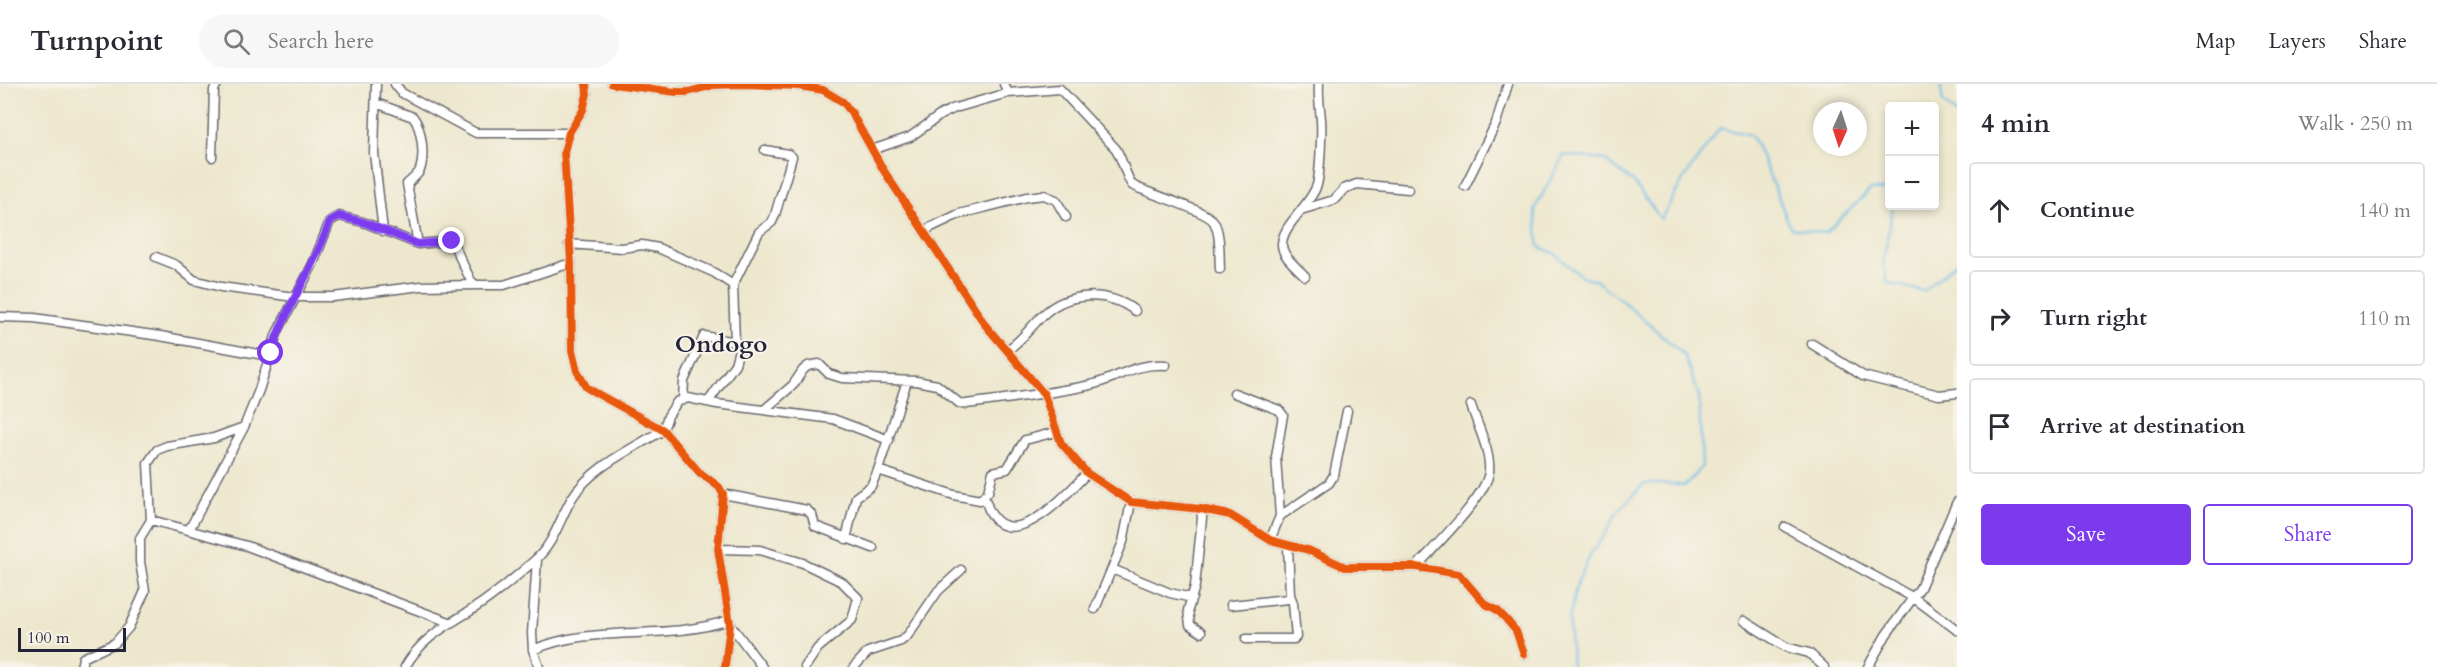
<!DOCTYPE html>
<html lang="en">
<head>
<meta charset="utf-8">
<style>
  :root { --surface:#fff; --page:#f7f7f7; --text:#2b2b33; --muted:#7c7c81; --line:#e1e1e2; --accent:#7c3aed }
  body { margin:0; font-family:Cardo,serif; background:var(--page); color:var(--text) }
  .controls { position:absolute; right:18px; top:18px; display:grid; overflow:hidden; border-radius:6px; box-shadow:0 3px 9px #0003 }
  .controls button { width:54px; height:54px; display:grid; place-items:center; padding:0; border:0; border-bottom:2px solid var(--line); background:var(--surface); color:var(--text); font:30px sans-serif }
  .compass { position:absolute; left:1813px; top:18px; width:54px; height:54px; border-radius:50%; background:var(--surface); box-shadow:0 3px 9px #0003; rotate:183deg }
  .scale { position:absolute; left:18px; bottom:15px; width:108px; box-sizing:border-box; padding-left:6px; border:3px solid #22223b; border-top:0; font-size:16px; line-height:21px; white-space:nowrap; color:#22223b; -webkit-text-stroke:4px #f7f3e8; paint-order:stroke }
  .stop { position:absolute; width:18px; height:18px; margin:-14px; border:4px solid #7c3aed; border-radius:50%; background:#fff }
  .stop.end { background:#7c3aed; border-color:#fff; box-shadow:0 2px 6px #0008 }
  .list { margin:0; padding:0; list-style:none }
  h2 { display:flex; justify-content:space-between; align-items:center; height:78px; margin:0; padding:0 24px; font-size:26px }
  h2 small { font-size:20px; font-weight:400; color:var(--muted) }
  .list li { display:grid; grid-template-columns:39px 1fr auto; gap:18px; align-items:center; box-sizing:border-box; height:96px; margin:0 12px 12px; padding:0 12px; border:2px solid var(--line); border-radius:6px }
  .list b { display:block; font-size:22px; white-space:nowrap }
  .list em { font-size:20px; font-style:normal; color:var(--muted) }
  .actions { display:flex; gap:12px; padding:18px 24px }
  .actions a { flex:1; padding:14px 0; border:2px solid var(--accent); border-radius:6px; text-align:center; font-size:21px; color:var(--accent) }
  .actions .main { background:var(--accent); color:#fff }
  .icon { flex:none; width:33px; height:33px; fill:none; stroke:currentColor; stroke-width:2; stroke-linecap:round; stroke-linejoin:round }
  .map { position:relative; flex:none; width:1957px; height:583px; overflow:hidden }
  header { display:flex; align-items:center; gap:36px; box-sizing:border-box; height:84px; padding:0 30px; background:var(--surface); border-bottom:2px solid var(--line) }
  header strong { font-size:28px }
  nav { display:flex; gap:33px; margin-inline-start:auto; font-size:21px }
  .search { width:420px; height:54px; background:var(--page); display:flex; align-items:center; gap:15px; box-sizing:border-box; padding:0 21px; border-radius:33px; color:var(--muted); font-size:22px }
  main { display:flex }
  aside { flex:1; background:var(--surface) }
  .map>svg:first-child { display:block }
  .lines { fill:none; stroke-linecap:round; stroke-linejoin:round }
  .stream { stroke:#6dbbe7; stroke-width:2 }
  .minor-casing { stroke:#69676e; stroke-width:11 }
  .minor { stroke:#fff; stroke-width:8 }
  .cycleway-casing { stroke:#f7f3e8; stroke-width:11 }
  .cycleway { stroke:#e8590c; stroke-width:8 }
  .route { stroke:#7c3aed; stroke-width:8 }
  .labels { text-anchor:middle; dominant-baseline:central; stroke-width:4.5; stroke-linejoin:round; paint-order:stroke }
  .quarter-label { font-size:24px; font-weight:bold; fill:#22223b; stroke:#f7f3e8 }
</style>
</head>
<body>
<header>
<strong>Turnpoint</strong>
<div class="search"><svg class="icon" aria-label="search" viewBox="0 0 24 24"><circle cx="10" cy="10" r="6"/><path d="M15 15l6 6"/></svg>Search here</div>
<nav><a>Map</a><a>Layers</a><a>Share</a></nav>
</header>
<main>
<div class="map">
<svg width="1957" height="583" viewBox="0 0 1957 583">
  <rect width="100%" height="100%" fill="#f7f3e8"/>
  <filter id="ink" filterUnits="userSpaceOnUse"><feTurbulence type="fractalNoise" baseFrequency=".0167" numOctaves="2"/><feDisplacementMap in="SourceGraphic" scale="12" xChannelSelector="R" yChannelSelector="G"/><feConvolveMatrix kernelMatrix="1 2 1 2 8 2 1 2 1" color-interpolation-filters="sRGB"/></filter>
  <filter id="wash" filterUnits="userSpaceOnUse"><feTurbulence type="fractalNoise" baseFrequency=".008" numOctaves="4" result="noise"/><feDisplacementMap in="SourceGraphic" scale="24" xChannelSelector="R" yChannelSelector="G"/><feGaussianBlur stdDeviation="1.35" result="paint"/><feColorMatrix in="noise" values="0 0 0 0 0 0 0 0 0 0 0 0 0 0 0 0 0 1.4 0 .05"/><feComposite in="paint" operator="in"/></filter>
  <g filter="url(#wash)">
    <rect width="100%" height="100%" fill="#ede7cd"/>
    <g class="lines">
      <path class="stream" d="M1940 0 1943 18 1957 31
        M1893 122 1883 178 1887 199 1924 207 1957 178
        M1572 583 1569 535 1577 499 1592 468 1607 447 1617 428 1644 400H1671L1685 402 1702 382 1699 312 1684 271 1620 215 1595 196 1581 192 1554 169 1539 163 1535 124 1564 71 1605 76 1634 99 1661 135 1684 94 1720 44 1751 51C1767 81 1777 113 1791 144L1826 149 1870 106H1890"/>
    </g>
  </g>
  <g filter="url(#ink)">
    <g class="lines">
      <defs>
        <path id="minor" d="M376 0 374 69 383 147
          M395 0 402 9 476 49H569
          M586 0 587 10 583 26 569 49 564 68 571 179 572 266 577 287 587 304 663 346 699 388 719 403 723 410 718 465 730 540 725 583
          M612 0 676 8H688L714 1 743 0 798 2 823 6 843 18 851 28 884 87 986 242 1044 310 1061 359 1087 389 1131 418 1201 425 1230 431 1270 456 1308 466 1345 483H1416L1459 490 1485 520 1497 526 1505 534 1516 547 1524 570
          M1004 0 1008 9
          M376 19 413 33C422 44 425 72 420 86 418 91 411 96 407 100L418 160
          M872 66 910 53 942 30 955 24 1008 9 1060 5 1116 65C1123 77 1125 90 1132 101 1148 110 1207 126 1214 138 1221 151 1219 171 1220 185
          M212 73 214 6 217 0
          M1465 102 1496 39 1508 0
          M1304 125 1334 116 1344 105 1357 100 1408 105
          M923 147 959 130 1027 113 1044 111 1056 116 1066 133
          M569 160 622 164 642 161 658 164 713 188 733 201
          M156 173 176 181 194 196 221 203 294 213H333L421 202 476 201
          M1305 192C1297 183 1281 172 1282 159 1284 139 1310 122 1317 101 1320 90 1322 48 1321 36 1320 23 1318 13 1319 0
          M0 233 34 234 160 252 269 272
          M1812 260 1863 292 1939 311 1957 309
          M1007 266C1022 257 1031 242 1044 230 1069 207 1109 207 1135 227
          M1234 309 1279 326 1283 331 1276 373 1280 432 1270 456
          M683 316 684 297 704 252 735 258
          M708 318 735 280 739 266 735 258 733 201 759 148 772 138 775 131 792 73 788 70 765 66
          M764 326 793 301 803 286 808 282 819 280 829 290 842 294 916 297 937 301 959 319 966 320C1006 315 1046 310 1086 302 1118 296 1130 279 1166 281
          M244 343 214 354 167 362 157 366 148 379 151 436 247 462 449 538
          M878 386 954 411 980 416 988 408 993 388 1007 385 1025 356 1056 348
          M723 410 807 426 812 431 815 442 873 464
          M984 413C987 419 988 426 992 431 1016 468 1070 407 1087 389
          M1201 425 1202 434 1195 502 1188 526 1190 541 1201 548
          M1280 432 1329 399 1334 391 1347 327
          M1785 443 1914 514 1957 546
          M189 446 244 343 259 306 277 249 313 180 330 137 339 132 363 138 418 160 452 157 471 197 476 201H504L571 179
          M846 455 856 413 871 402 878 386 907 297
          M718 465 760 466 803 479 842 498 858 514 852 536 818 564 805 583
          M537 475 532 549 533 566 539 583
          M1416 483C1434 463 1486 413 1489 388 1491 367 1477 341 1471 321
          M1112 485 1170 509 1192 514
          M1231 521 1288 515 1290 511 1288 462
          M1095 525 1123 458 1131 418
          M1744 537 1786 563 1809 569 1824 583
          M730 540 762 583
          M1246 555H1294L1296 553 1293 519 1290 511
          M533 566C594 539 664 558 729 536
          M81 583 83 574 115 559 129 543 145 507 140 478V454L151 436
          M405 583C421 555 444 543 470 527 492 513 515 494 535 476 554 460 560 434 572 414 592 382 633 365 663 346L668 332 677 318 688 314 717 320 833 335 889 356
          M854 583 868 568 901 557 908 551 938 507 961 486
          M1868 583 1886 551 1920 504 1957 418"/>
      </defs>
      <use href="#minor" class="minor-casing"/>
      <use href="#minor" class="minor"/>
      <defs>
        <path id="cycleway" d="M586 0 587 10 583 26 569 49 564 68 571 179 572 266 577 287 587 304 663 346 699 388 719 403 723 410 718 465 730 540 725 583
          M612 0 676 8H688L714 1 743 0 798 2 823 6 843 18 851 28 884 87 986 242 1044 310 1061 359 1087 389 1131 418 1201 425 1230 431 1270 456 1308 466 1345 483H1416L1459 490 1485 520 1497 526 1505 534 1516 547 1524 570"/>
      </defs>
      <use href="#cycleway" class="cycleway-casing"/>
      <use href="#cycleway" class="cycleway"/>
    </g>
  </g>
  <g class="lines" filter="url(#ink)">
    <path class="route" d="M271 269C286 222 315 183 330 137L339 132 363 138 418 160 452 157"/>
  </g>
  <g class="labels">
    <g class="quarter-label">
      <text x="721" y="260">Ondogo</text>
    </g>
  </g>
</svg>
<div class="controls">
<button>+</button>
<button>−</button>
</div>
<svg class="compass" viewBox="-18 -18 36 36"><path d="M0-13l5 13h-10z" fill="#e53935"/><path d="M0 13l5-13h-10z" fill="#7c7c81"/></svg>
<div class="scale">100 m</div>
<div class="stop" style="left:271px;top:269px"></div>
<div class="stop end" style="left:452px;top:157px"></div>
</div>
<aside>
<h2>4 min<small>Walk · 250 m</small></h2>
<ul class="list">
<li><svg class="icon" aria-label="ahead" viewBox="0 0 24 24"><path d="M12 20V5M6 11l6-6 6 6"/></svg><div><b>Continue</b></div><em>140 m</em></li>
<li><svg class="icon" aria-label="right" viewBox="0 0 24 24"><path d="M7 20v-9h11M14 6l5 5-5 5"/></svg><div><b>Turn right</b></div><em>110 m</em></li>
<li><svg class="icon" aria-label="arrive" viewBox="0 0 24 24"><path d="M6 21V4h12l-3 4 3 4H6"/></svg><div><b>Arrive at destination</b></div></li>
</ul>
<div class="actions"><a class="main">Save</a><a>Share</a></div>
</aside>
</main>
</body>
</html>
